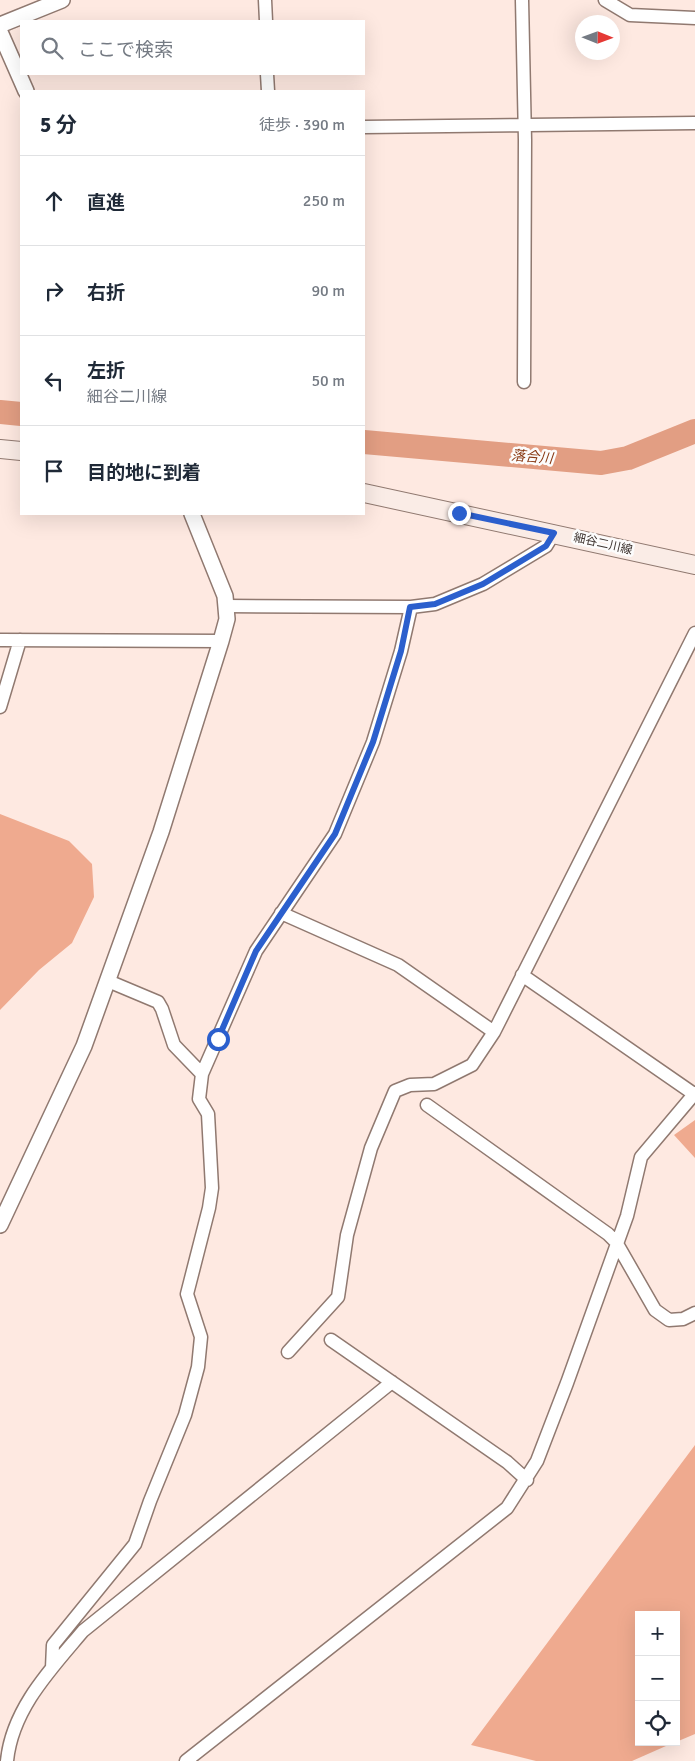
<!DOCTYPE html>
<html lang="ja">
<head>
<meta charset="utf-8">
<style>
  :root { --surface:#fff; --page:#f2f2f3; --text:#1f2937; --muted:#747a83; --line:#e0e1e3 }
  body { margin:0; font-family:Signika,"Noto Sans JP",sans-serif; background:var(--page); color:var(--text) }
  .controls { position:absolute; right:15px; bottom:15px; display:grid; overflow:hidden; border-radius:0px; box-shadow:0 5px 20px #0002 }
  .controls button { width:45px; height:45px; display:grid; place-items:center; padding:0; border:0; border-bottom:1px solid var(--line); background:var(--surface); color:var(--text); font:25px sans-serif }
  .compass { position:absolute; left:575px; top:15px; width:45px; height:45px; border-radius:50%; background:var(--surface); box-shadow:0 5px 20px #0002; rotate:91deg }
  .stop { position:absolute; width:15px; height:15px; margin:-11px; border:4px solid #2b5fcd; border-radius:50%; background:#fff }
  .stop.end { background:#2b5fcd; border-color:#fff; box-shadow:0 1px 5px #0008 }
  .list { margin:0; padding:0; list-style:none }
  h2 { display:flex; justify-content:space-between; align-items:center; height:65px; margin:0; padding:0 20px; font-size:21px }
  h2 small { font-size:16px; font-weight:400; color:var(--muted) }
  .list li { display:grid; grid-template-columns:32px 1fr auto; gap:15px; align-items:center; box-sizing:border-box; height:90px; padding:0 20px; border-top:1px solid var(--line) }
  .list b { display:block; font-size:19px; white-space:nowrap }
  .list p { margin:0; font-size:16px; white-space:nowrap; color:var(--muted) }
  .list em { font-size:16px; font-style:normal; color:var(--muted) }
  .icon { flex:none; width:28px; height:28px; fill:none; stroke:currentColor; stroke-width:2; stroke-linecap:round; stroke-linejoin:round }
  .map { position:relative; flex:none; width:695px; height:1761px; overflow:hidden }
  .search { position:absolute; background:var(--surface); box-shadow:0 5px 20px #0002; left:20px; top:20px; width:345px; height:55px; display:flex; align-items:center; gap:12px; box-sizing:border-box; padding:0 18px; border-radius:0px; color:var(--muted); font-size:19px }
  .panel { position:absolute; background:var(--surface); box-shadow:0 5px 20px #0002; left:20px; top:90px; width:345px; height:425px; border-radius:0px }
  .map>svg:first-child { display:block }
  .forest { fill:#efaa8f }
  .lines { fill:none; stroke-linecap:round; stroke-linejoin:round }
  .river { stroke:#e29e83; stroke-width:24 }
  .minor-casing { stroke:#907970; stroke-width:15 }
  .tertiary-casing { stroke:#907970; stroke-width:18 }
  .secondary-casing { stroke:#907970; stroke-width:20 }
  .minor { stroke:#fff; stroke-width:12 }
  .tertiary { stroke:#fff; stroke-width:15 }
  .secondary { stroke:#faece6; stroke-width:18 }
  .route { stroke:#2b5fcd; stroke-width:6 }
  .labels { text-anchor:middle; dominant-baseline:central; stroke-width:5; stroke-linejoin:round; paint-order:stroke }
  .street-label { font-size:12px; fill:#3e3430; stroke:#fcfcfc }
  .water-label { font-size:14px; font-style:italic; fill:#883812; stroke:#fcfcfc }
</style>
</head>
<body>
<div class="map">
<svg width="695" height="1761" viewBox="0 0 695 1761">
  <rect width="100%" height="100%" fill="#fee9e1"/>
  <path class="forest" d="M0 814 69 841 92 864 94 897 72 943 39 970 0 1010Z
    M695 1120V1158L674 1135Z
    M695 1445V1734L676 1742V1615H639V1742H675L632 1761H536L471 1745Z"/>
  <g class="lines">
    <path class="river" d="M0 412 21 414
      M364 442 601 463 628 458 695 431"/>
    <defs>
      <path id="minor" d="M265 0 266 21
        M522 0 525 140 524 382
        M605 0 630 15 695 18
        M267 74 268 91
        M364 127 695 123
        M226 606 411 607 435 604 483 584 546 546 554 533
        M0 640 221 641
        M0 707 20 640
        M281 913 398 965 494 1032
        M522 975 694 1094
        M108 981 158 1002 162 1009 174 1045 202 1074
        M427 1105 608 1234 616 1242 655 1310 669 1320 683 1319 695 1313
        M331 1340 507 1462 527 1480
        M288 1352 338 1297 347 1235 371 1148 395 1091 410 1085 434 1084 472 1065 494 1032 695 633
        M52 1668 53 1645 135 1544 150 1501 185 1415 198 1367 201 1337 187 1294 209 1208 212 1188 208 1114 199 1099 202 1074 256 951 335 834 373 742 401 651 411 607
        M7 1761C12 1709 51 1669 83 1631L392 1382
        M186 1761 507 1508 537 1461 567 1383 627 1216 641 1157 695 1093"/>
      <path id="tertiary" d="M0 25 62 0
        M0 32 26 91
        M0 1225 84 1046 161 832 221 641 227 619 225 596 192 514"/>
      <path id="secondary" d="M0 449 21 451
        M364 493 695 565"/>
    </defs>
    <use href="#minor" class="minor-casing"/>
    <use href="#tertiary" class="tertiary-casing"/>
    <use href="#secondary" class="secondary-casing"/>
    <use href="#minor" class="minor"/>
    <use href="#tertiary" class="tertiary"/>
    <use href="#secondary" class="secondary"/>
  </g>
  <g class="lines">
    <path class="route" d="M218 1039 256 951 335 834 373 742 401 651 410 607 435 604 483 584 546 546 554 533 459 513"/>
  </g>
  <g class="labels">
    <g class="street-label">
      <text transform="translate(603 544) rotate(13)">細谷二川線</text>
    </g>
    <g class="water-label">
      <text transform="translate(532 457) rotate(5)">落合川</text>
    </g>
  </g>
</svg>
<div class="controls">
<button>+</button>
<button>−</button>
<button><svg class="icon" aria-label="locate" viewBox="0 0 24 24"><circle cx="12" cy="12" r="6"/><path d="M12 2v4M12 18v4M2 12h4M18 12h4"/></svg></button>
</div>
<svg class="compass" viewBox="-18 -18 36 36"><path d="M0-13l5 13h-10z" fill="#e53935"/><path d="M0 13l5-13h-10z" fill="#747a83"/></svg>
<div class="stop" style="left:218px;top:1039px"></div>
<div class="stop end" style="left:459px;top:513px"></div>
<div class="search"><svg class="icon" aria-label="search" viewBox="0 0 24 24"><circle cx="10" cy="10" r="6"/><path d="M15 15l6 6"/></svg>ここで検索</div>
<section class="panel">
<h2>5 分<small>徒歩 · 390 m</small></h2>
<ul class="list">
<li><svg class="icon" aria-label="ahead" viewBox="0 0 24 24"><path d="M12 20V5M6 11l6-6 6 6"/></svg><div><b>直進</b></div><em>250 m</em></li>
<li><svg class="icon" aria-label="right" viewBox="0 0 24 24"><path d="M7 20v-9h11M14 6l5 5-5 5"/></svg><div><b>右折</b></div><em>90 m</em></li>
<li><svg class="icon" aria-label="left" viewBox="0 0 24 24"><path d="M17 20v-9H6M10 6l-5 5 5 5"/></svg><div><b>左折</b><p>細谷二川線</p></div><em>50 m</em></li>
<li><svg class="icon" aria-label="arrive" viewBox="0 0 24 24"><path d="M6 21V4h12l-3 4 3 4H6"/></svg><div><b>目的地に到着</b></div></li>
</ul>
</section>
</div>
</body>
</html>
